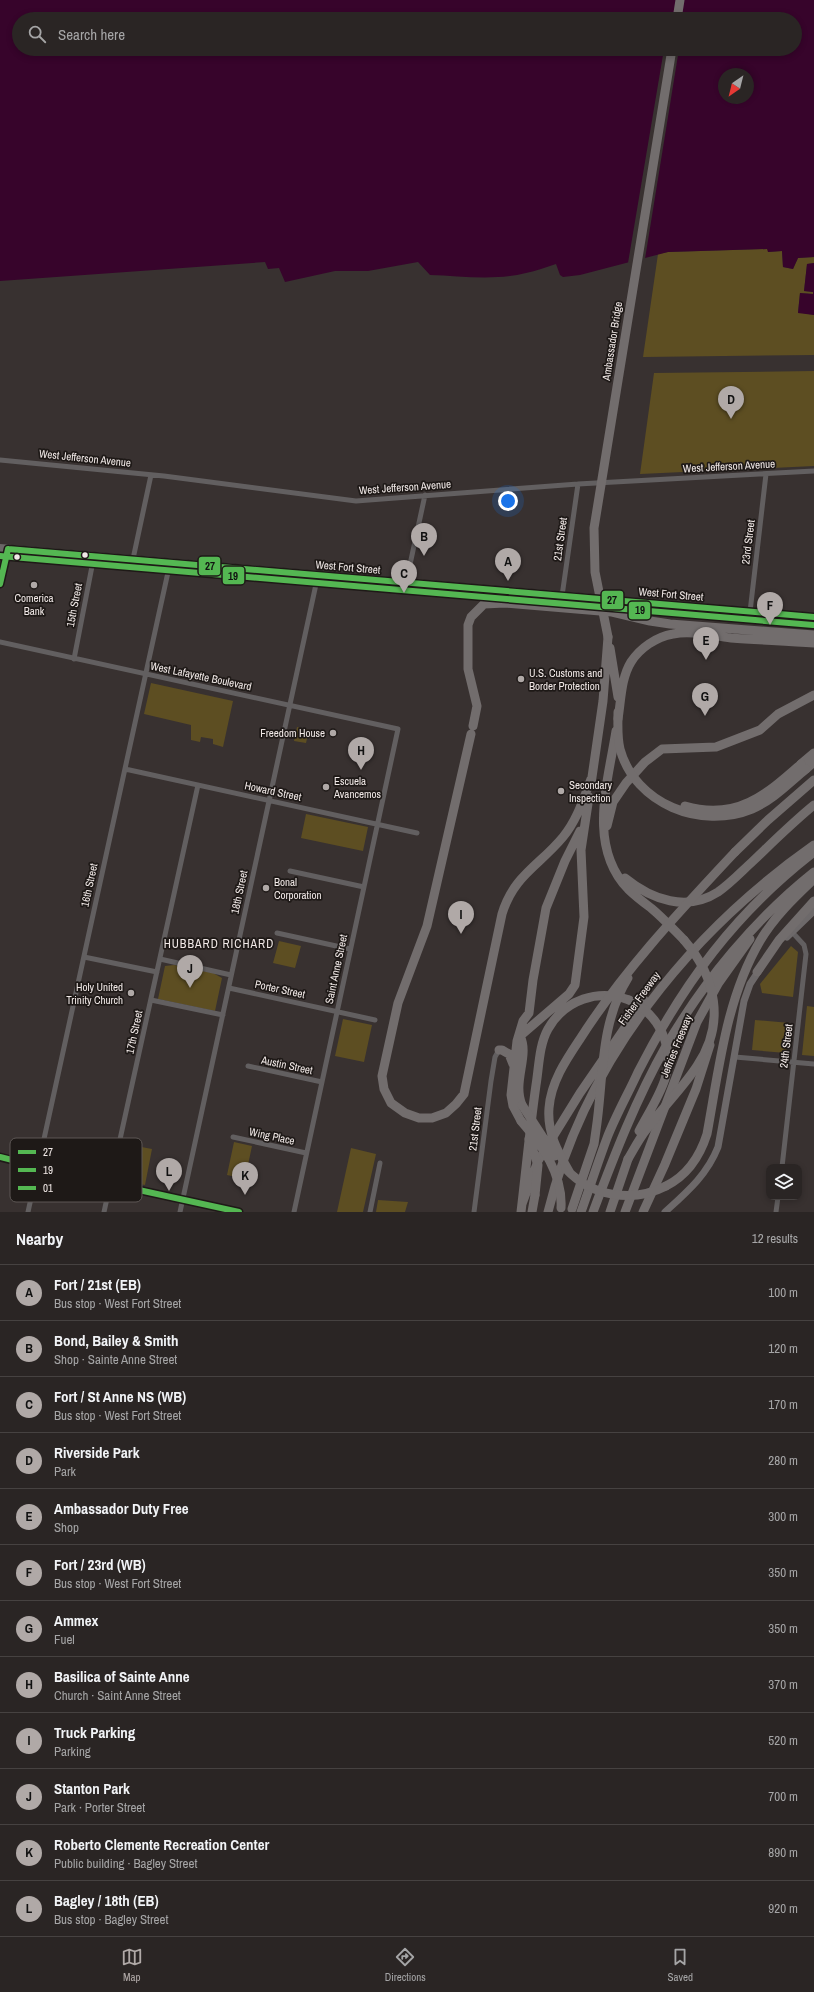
<!DOCTYPE html>
<html lang="en">
<head>
<meta charset="utf-8">
<style>
  :root { --surface:#2a2524; --page:#322d2c; --text:#f1f3f6; --muted:#a5a5a6; --line:#464241; --accent:#b0a9a7 }
  body { margin:0; font-family:"Archivo Narrow",sans-serif; background:var(--page); color:var(--text) }
  .controls { position:absolute; right:12px; bottom:12px; display:grid; overflow:hidden; border-radius:8px; box-shadow:0 2px 6px #0003 }
  .controls button { width:36px; height:36px; display:grid; place-items:center; padding:0; border:0; border-bottom:1px solid var(--line); background:var(--surface); color:var(--text); font:20px sans-serif }
  .compass { position:absolute; left:718px; top:68px; width:36px; height:36px; border-radius:50%; background:var(--surface); box-shadow:0 2px 6px #0003; rotate:215deg }
  .you { position:absolute; left:508px; top:501px; width:14px; height:14px; margin:-10px; border:3px solid #fff; border-radius:50%; background:#1a73e8; box-shadow:0 0 0 6px #1a73e833 }
  .badge { display:grid; place-items:center; width:26px; height:26px; border-radius:50%; background:var(--accent); color:#111; font-size:13px; font-weight:700 }
  .pin { position:absolute; translate:-50% -33px; filter:drop-shadow(0 1px 2px #0008) }
  .pin::after { content:''; position:absolute; top:21px; width:14px; height:12px; background:inherit; clip-path:polygon(0 0,100% 0,50% 100%) }
  .list { margin:0; padding:0; list-style:none }
  h2 { display:flex; justify-content:space-between; align-items:center; height:52px; margin:0; padding:0 16px; font-size:17px }
  h2 small { font-size:13px; font-weight:400; color:var(--muted) }
  .list li { display:grid; grid-template-columns:26px 1fr auto; gap:12px; align-items:center; box-sizing:border-box; height:56px; padding:0 16px; border-top:1px solid var(--line) }
  .list b { display:block; font-size:15px; white-space:nowrap }
  .list p { margin:0; font-size:13px; white-space:nowrap; color:var(--muted) }
  .list em { font-size:13px; font-style:normal; color:var(--muted) }
  .icon { flex:none; width:22px; height:22px; fill:none; stroke:currentColor; stroke-width:2; stroke-linecap:round; stroke-linejoin:round }
  .map { position:relative; flex:none; width:814px; height:1212px; overflow:hidden }
  .search { position:absolute; background:var(--surface); box-shadow:0 2px 6px #0003; left:12px; right:12px; top:12px; height:44px; display:flex; align-items:center; gap:10px; box-sizing:border-box; padding:0 14px; border-radius:22px; color:var(--muted); font-size:15px }
  .sheet { height:724px; background:var(--surface) }
  nav { display:flex; justify-content:space-around; align-items:center; box-sizing:border-box; height:56px; border-top:1px solid var(--line); background:var(--surface); font-size:11px; color:var(--muted) }
  nav a { display:grid; justify-items:center; gap:2px }
  nav .on { color:var(--accent) }
  .map>svg:first-child { display:block }
  .green { fill:#5d4e22 }
  .water { fill:#37042b; fill-rule:evenodd }
  .pier { fill:#383130 }
  .lines { fill:none; stroke-linecap:round; stroke-linejoin:round }
  .street { stroke:#625f60; stroke-width:5 }
  .secondary { stroke:#6d696a; stroke-width:7 }
  .primary { stroke:#6b6767; stroke-width:8 }
  .highway { stroke:#726d6d; stroke-width:9 }
  .highway-bridge { stroke:#726d6d; stroke-width:9 }
  .bus-1-casing { stroke:#1e1917; stroke-width:9 }
  .bus-2-casing { stroke:#1e1917; stroke-width:9 }
  .bus-3-casing { stroke:#1e1917; stroke-width:9 }
  .bus-1 { stroke:#54b752; stroke-width:6 }
  .bus-2 { stroke:#54b752; stroke-width:6 }
  .bus-3 { stroke:#54b752; stroke-width:6 }
  .bus-dot { fill:#f1e9e7; stroke:#1e1917; stroke-width:1.5 }
  .poi-dot { fill:#b0a9a7; stroke:#1e1917; stroke-width:1.5 }
  .labels { text-anchor:middle; dominant-baseline:central; stroke-width:3.5; stroke-linejoin:round; paint-order:stroke }
  .street-label { font-size:11px; fill:#f1e9e7; stroke:#1e1917 }
  .poi-label { font-size:11px; fill:#f1e9e7; stroke:#1e1917; text-anchor:start }
  .neighbourhood-label { font-size:12px; letter-spacing:1px; fill:#f1e9e7; stroke:#1e1917 }
  .key { fill:#1e1917; stroke:#5d5755; stroke-width:1 }
  .key-label { font-size:11px; fill:#f1e9e7 }
  .line-badge { stroke:#1e1917; stroke-width:1.5 }
  .pale-badge-label { font-size:11px; text-anchor:middle; font-weight:bold; fill:#111 }
</style>
</head>
<body>
<div class="map">
<svg width="814" height="1212" viewBox="0 0 814 1212">
  <rect width="100%" height="100%" fill="#383130"/>
  <path class="green" d="M768 249V252L782 251 783 267 793 269 798 258 814 257V263L807 264 804 291 813 292V294L800 293 798 312 814 315V355L643 357 658 254 668 252Z
    M814 371V466L640 474 654 373Z
    M151 683 233 701 223 747 213 744V739L201 737 200 742 191 740V725L144 714Z
    M297 727 309 730 306 743 294 741Z
    M306 814 368 827 363 851 301 838Z
    M279 941 301 946 295 968 273 963Z
    M791 946 798 952 793 997 762 993 760 984Z
    M174 965 213 973 222 978 215 1011 158 999 165 966Z
    M807 1006 814 1007V1056L802 1055Z
    M343 1019 372 1025 364 1062 335 1056Z
    M755 1020 790 1023 786 1053 752 1050Z
    M234 1142 252 1146 245 1179 227 1175Z
    M126 1144 152 1149 145 1185 118 1180Z
    M351 1148 376 1154 363 1212H337Z
    M378 1200 408 1202 405 1212H376Z"/>
  <path class="water" d="M0 0H814V257L798 258 793 269 783 267 782 251 768 252 767 249 668 252 580 275 563 277 560 275 556 264C546 267 536 271 526 273 495 281 461 276 430 275L418 262 368 271H335L285 282 279 268 268 269 265 262 0 281ZM19 19H795V49H19ZM724 74H748V98H724Z
    M814 263V315L798 313 800 293 813 294V292L804 291 807 264Z"/>
  <path class="pier" d="M664 49H679L645 259 628 263Z"/>
  <g class="lines">
    <path class="street" d="M0 460 164 476 356 501 578 484 814 471
      M133 559 151 475
      M406 583 425 495
      M0 584 8 549
      M562 596 578 484
      M750 612 766 474
      M0 642 398 729 294 1212
      M74 659 94 556
      M125 769 417 833
      M290 871 364 887
      M277 933 350 949
      M84 957 157 972
      M160 959 231 975
      M229 988 375 1020
      M151 1000 223 1015
      M735 1057 814 1064
      M248 1066 322 1082
      M233 1137 306 1153
      M0 1157 75 1176 239 1212
      M782 1167 806 954 804 945 792 932
      M28 1212 170 563
      M104 1212 198 785
      M180 1212 318 575
      M370 1212 380 1163
      M474 1212 491 1081 495 1057 499 1050
      M776 1212 778 1197"/>
    <path class="secondary" d="M787 937 814 911
      M665 1212C687 1192 707 1175 718 1147L744 1001 750 984 760 969"/>
    <path class="primary" d="M0 548 814 617"/>
    <path class="highway" d="M677 19 680 0
      M610 648 618 697
      M618 719C621 701 621 678 631 662 640 648 656 637 673 634 692 630 712 636 731 638 759 640 787 641 814 643
      M473 726 477 706 468 669V625L471 617 484 604 505 603 612 612 650 621 670 624 814 635
      M616 731C608 782 587 846 628 889 635 896 643 902 651 908 663 918 673 929 684 940
      M471 734 427 926 398 1003 382 1076 384 1089 391 1103 405 1113 419 1118H432L446 1113 456 1104 464 1094 502 914C514 875 539 866 563 837 577 820 583 800 591 779
      M801 764 814 753
      M806 769 814 762
      M591 784 603 701 608 637
      M607 826 613 802 626 783 645 762 662 749 716 747 760 730 778 714 814 695
      M735 852 768 820 814 780
      M625 878C652 900 687 912 718 892 731 883 742 871 753 861 773 842 792 823 814 805
      M757 972 779 940 814 901
      M520 1036 569 994 575 985 584 917 581 850 589 797
      M520 1036C530 1055 512 1082 522 1105
      M499 1050H502L509 1054 513 1064
      M521 1121 513 1106 511 1095 517 1041 523 1021 529 1013 533 980 546 908 565 861 580 831
      M666 1186C688 1175 700 1156 707 1134 719 1069 726 999 760 941 774 917 794 898 814 879
      M522 1204 538 1161 580 1093 644 1000
      M521 1212C526 1170 530 1127 536 1085 539 1067 539 1045 548 1029 565 999 598 989 629 1000
      M532 1212 535 1195
      M548 1212C585 1061 689 933 814 845
      M581 1212C590 1187 598 1162 607 1138 616 1115 628 1094 638 1072 683 984 735 913 814 852
      M593 1212C614 1156 636 1099 666 1046 704 981 755 919 814 872
      M610 1212 628 1159
      M625 1212 697 1022 718 984 750 939
      M643 1212 665 1164 696 1089 710 1045"/>
    <path class="highway-bridge" d="M608 637 595 572 594 528 672 49
      M618 712C618 725 617 737 620 749 635 804 701 830 752 809 773 800 789 783 806 769
      M685 806C736 821 766 795 801 764
      M629 1000C659 1014 675 1047 665 1079 659 1097 648 1114 639 1131
      M522 1105 555 1156
      M521 1121C542 1145 563 1174 561 1208
      M529 1139 538 1165 535 1195
      M628 1159C634 1149 639 1139 646 1130 662 1108 682 1089 697 1066 726 1023 716 977 684 940
      M566 1169C592 1197 633 1203 666 1186
      M570 1173C558 1152 547 1133 549 1108 551 1082 566 1060 580 1039 624 970 679 912 735 852
      M572 1209 594 1144 596 1130C604 1078 599 1025 628 978"/>
    <defs>
      <path id="bus-1" d="M8 549 814 617
        M0 584 8 549"/>
      <path id="bus-2" d="M0 556 813 625"/>
      <path id="bus-3" d="M0 1157 75 1176 239 1212"/>
    </defs>
    <use href="#bus-1" class="bus-1-casing"/>
    <use href="#bus-2" class="bus-2-casing"/>
    <use href="#bus-3" class="bus-3-casing"/>
    <use href="#bus-1" class="bus-1"/>
    <use href="#bus-2" class="bus-2"/>
    <use href="#bus-3" class="bus-3"/>
  </g>
  <g class="bus-dot">
    <circle cx="85" cy="555" r="3.5"/>
    <circle cx="17" cy="557" r="3.5"/>
  </g>
  <g class="poi-dot">
    <circle cx="34" cy="585" r="4"/>
    <circle cx="521" cy="679" r="4"/>
    <circle cx="333" cy="733" r="4"/>
    <circle cx="326" cy="787" r="4"/>
    <circle cx="561" cy="791" r="4"/>
    <circle cx="266" cy="888" r="4"/>
    <circle cx="131" cy="993" r="4"/>
  </g>
  <g class="labels">
    <g class="street-label">
      <text transform="translate(612 341) rotate(-81)">Ambassador Bridge</text>
      <text transform="translate(85 458) rotate(6)">West Jefferson Avenue</text>
      <text transform="translate(729 466) rotate(-3)">West Jefferson Avenue</text>
      <text transform="translate(405 487) rotate(-4)">West Jefferson Avenue</text>
      <text transform="translate(560 539) rotate(-82)">21st Street</text>
      <text transform="translate(748 542) rotate(-83)">23rd Street</text>
      <text transform="translate(348 567) rotate(5)">West Fort Street</text>
      <text transform="translate(671 594) rotate(5)">West Fort Street</text>
      <text transform="translate(74 605) rotate(-79)">15th Street</text>
      <text transform="translate(201 676) rotate(12)">West Lafayette Boulevard</text>
      <text transform="translate(273 791) rotate(12)">Howard Street</text>
      <text transform="translate(89 885) rotate(-78)">16th Street</text>
      <text transform="translate(239 892) rotate(-78)">18th Street</text>
      <text transform="translate(336 969) rotate(-78)">Saint Anne Street</text>
      <text transform="translate(280 989) rotate(12)">Porter Street</text>
      <text transform="translate(639 998) rotate(-54)">Fisher Freeway</text>
      <text transform="translate(134 1032) rotate(-78)">17th Street</text>
      <text transform="translate(676 1046) rotate(-68)">Jeffries Freeway</text>
      <text transform="translate(786 1046) rotate(-83)">24th Street</text>
      <text transform="translate(287 1065) rotate(12)">Austin Street</text>
      <text transform="translate(475 1129) rotate(-83)">21st Street</text>
      <text transform="translate(272 1136) rotate(12)">Wing Place</text>
    </g>
    <g class="poi-label">
      <text x="34" y="598" text-anchor="middle">Comerica<tspan x="34" dy="13">Bank</tspan></text>
      <text x="529" y="673">U.S. Customs and<tspan x="529" dy="13">Border Protection</tspan></text>
      <text x="325" y="733" text-anchor="end">Freedom House</text>
      <text x="334" y="781">Escuela<tspan x="334" dy="13">Avancemos</tspan></text>
      <text x="569" y="785">Secondary<tspan x="569" dy="13">Inspection</tspan></text>
      <text x="274" y="882">Bonal<tspan x="274" dy="13">Corporation</tspan></text>
      <text x="123" y="987" text-anchor="end">Holy United<tspan x="123" dy="13">Trinity Church</tspan></text>
    </g>
    <g class="neighbourhood-label">
      <text x="219" y="944">HUBBARD RICHARD</text>
    </g>
  </g>
  <rect x="10" y="1138" width="132" height="64" rx="6" class="key"/>
  <rect x="18" y="1150" width="18" height="4" fill="#54b752"/>
  <rect x="18" y="1168" width="18" height="4" fill="#54b752"/>
  <rect x="18" y="1186" width="18" height="4" fill="#54b752"/>
  <g class="key-label">
    <text x="43" y="1156">27</text>
    <text x="43" y="1174">19</text>
    <text x="43" y="1192">01</text>
  </g>
  <g class="line-badge">
    <rect x="198" y="556" width="23" height="20" rx="4" fill="#54b752"/>
    <rect x="222" y="566" width="23" height="19" rx="4" fill="#54b752"/>
    <rect x="601" y="590" width="23" height="20" rx="4" fill="#54b752"/>
    <rect x="628" y="601" width="23" height="19" rx="4" fill="#54b752"/>
  </g>
  <g class="pale-badge-label">
    <text x="210" y="570">27</text>
    <text x="233" y="580">19</text>
    <text x="612" y="604">27</text>
    <text x="640" y="614">19</text>
  </g>
</svg>
<div class="controls">
<button><svg class="icon" aria-label="layers" viewBox="0 0 24 24"><path d="M12 4l9 5-9 5-9-5zM3 14l9 5 9-5"/></svg></button>
</div>
<svg class="compass" viewBox="-18 -18 36 36"><path d="M0-13l5 13h-10z" fill="#e53935"/><path d="M0 13l5-13h-10z" fill="#a5a5a6"/></svg>
<div class="you"></div>
<div class="pin badge" style="left:508px;top:581px">A</div>
<div class="pin badge" style="left:424px;top:556px">B</div>
<div class="pin badge" style="left:404px;top:593px">C</div>
<div class="pin badge" style="left:731px;top:419px">D</div>
<div class="pin badge" style="left:706px;top:660px">E</div>
<div class="pin badge" style="left:770px;top:625px">F</div>
<div class="pin badge" style="left:705px;top:716px">G</div>
<div class="pin badge" style="left:361px;top:770px">H</div>
<div class="pin badge" style="left:461px;top:934px">I</div>
<div class="pin badge" style="left:190px;top:988px">J</div>
<div class="pin badge" style="left:245px;top:1195px">K</div>
<div class="pin badge" style="left:169px;top:1191px">L</div>
<div class="search"><svg class="icon" aria-label="search" viewBox="0 0 24 24"><circle cx="10" cy="10" r="6"/><path d="M15 15l6 6"/></svg>Search here</div>
</div>
<section class="sheet">
<h2>Nearby<small>12 results</small></h2>
<ul class="list">
<li><span class="badge">A</span><div><b>Fort / 21st (EB)</b><p>Bus stop · West Fort Street</p></div><em>100 m</em></li>
<li><span class="badge">B</span><div><b>Bond, Bailey &amp; Smith</b><p>Shop · Sainte Anne Street</p></div><em>120 m</em></li>
<li><span class="badge">C</span><div><b>Fort / St Anne NS (WB)</b><p>Bus stop · West Fort Street</p></div><em>170 m</em></li>
<li><span class="badge">D</span><div><b>Riverside Park</b><p>Park</p></div><em>280 m</em></li>
<li><span class="badge">E</span><div><b>Ambassador Duty Free</b><p>Shop</p></div><em>300 m</em></li>
<li><span class="badge">F</span><div><b>Fort / 23rd (WB)</b><p>Bus stop · West Fort Street</p></div><em>350 m</em></li>
<li><span class="badge">G</span><div><b>Ammex</b><p>Fuel</p></div><em>350 m</em></li>
<li><span class="badge">H</span><div><b>Basilica of Sainte Anne</b><p>Church · Saint Anne Street</p></div><em>370 m</em></li>
<li><span class="badge">I</span><div><b>Truck Parking</b><p>Parking</p></div><em>520 m</em></li>
<li><span class="badge">J</span><div><b>Stanton Park</b><p>Park · Porter Street</p></div><em>700 m</em></li>
<li><span class="badge">K</span><div><b>Roberto Clemente Recreation Center</b><p>Public building · Bagley Street</p></div><em>890 m</em></li>
<li><span class="badge">L</span><div><b>Bagley / 18th (EB)</b><p>Bus stop · Bagley Street</p></div><em>920 m</em></li>
</ul>
</section>
<nav>
<a class="on"><svg class="icon" aria-label="map" viewBox="0 0 24 24"><path d="M3 6l6-2 6 2 6-2v14l-6 2-6-2-6 2zM9 4v14M15 6v14"/></svg>Map</a>
<a><svg class="icon" aria-label="directions" viewBox="0 0 24 24"><path d="M12 3l9 9-9 9-9-9zM9 14v-3h6M13 9l2 2-2 2"/></svg>Directions</a>
<a><svg class="icon" aria-label="saved" viewBox="0 0 24 24"><path d="M7 4h10v16l-5-4-5 4z"/></svg>Saved</a>
</nav>
</body>
</html>
